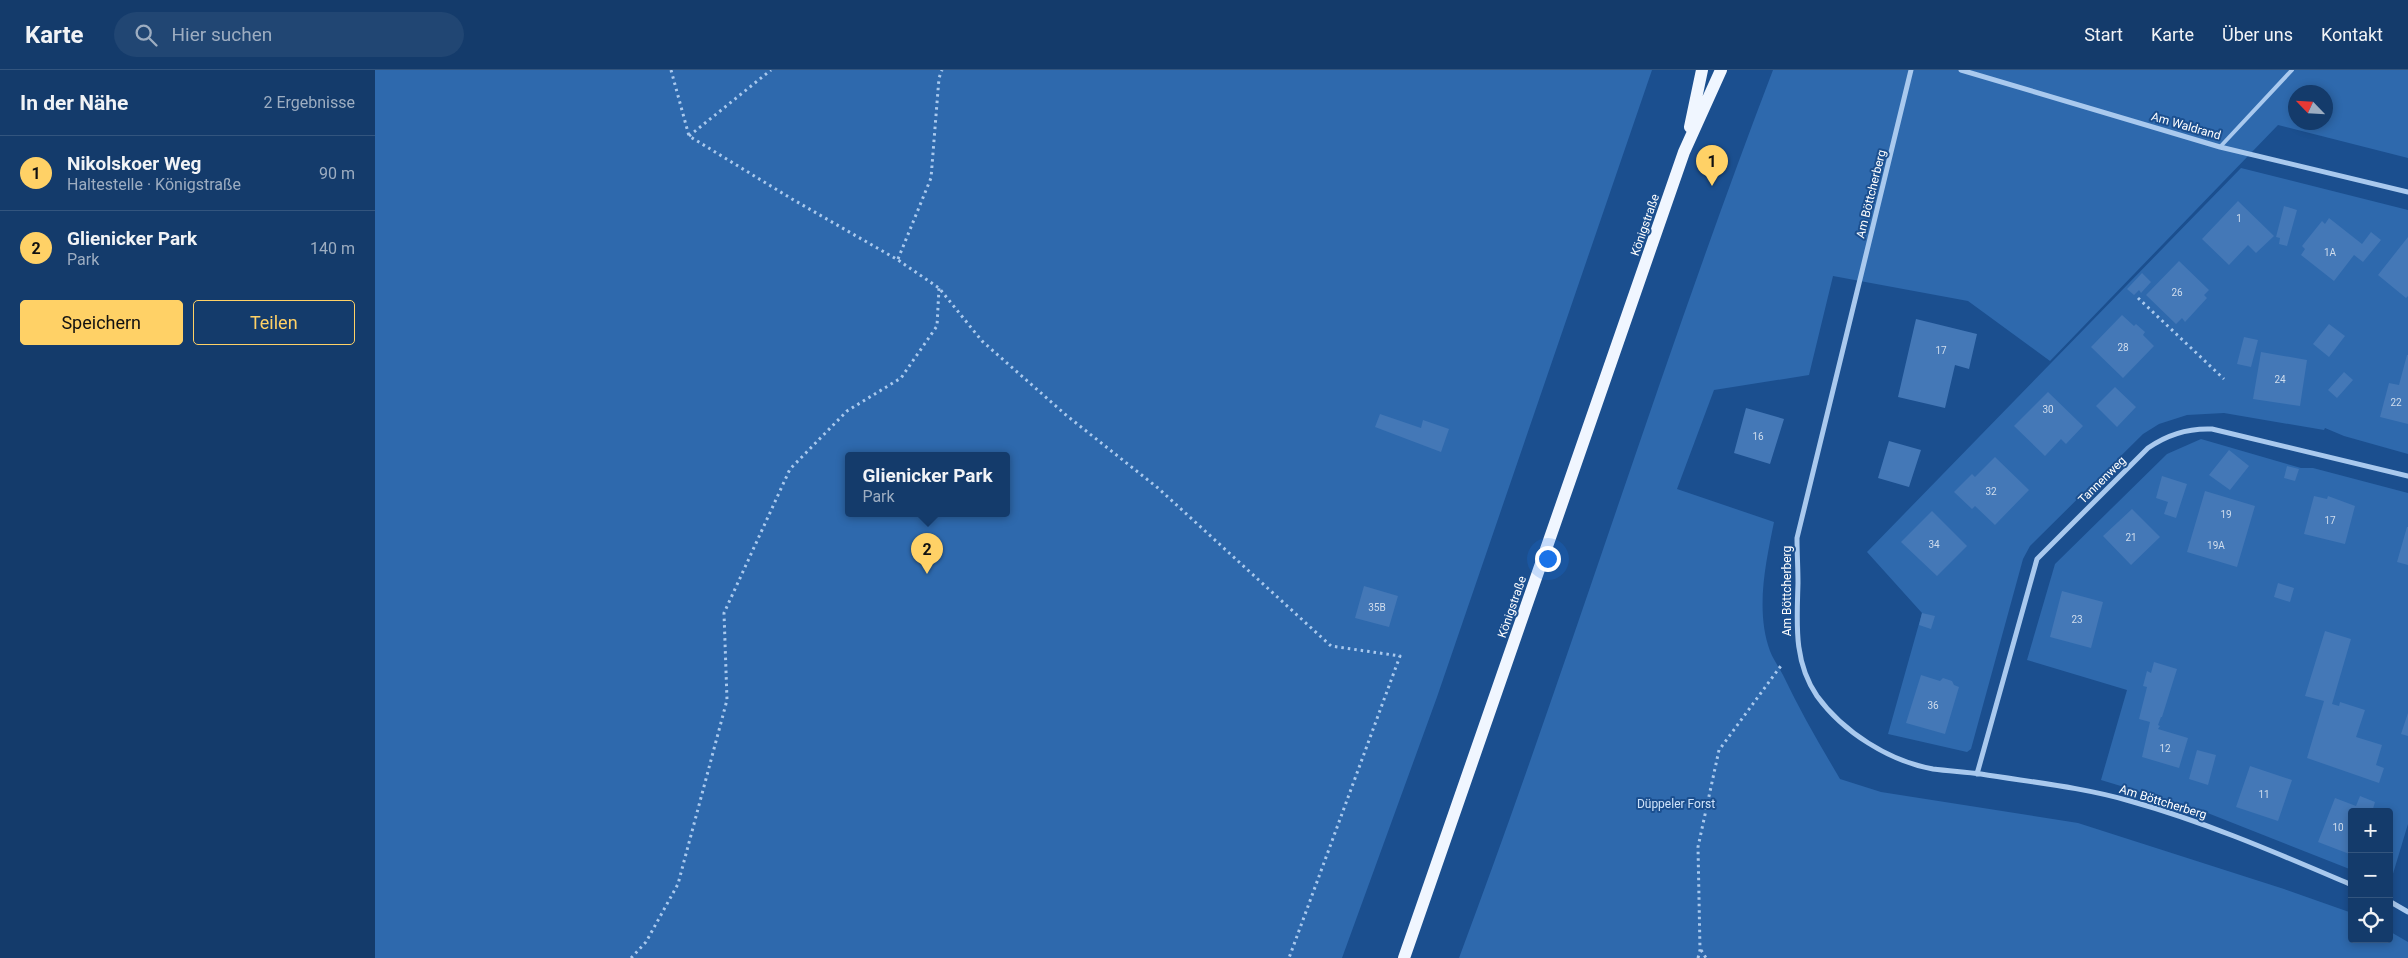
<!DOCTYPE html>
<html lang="de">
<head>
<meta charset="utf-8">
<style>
  :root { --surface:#143b6b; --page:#214673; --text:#f1f3f6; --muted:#9dadc1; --line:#33557e; --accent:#ffd166 }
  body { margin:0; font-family:Roboto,sans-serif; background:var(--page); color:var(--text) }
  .controls { position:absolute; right:15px; bottom:15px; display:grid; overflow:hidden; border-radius:5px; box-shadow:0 2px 8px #0003 }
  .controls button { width:45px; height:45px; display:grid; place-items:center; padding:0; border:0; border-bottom:1px solid var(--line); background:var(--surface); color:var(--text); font:25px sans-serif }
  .compass { position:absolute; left:1913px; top:15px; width:45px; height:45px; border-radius:50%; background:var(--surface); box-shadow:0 2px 8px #0003; rotate:295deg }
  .you { position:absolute; left:1172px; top:488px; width:18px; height:18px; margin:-12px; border:4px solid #fff; border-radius:50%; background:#1a73e8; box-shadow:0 0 0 8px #1a73e833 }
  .badge { display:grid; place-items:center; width:32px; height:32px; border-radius:50%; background:var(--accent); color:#111; font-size:16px; font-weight:700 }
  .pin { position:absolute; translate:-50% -41px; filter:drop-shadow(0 1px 2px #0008) }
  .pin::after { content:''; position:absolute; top:26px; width:18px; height:15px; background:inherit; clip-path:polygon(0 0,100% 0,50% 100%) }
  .popup { position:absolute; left:470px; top:382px; width:165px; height:65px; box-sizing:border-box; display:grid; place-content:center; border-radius:5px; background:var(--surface); filter:drop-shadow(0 1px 4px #0005); font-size:16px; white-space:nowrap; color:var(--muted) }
  .popup b { font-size:19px; color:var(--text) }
  .popup::after { content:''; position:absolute; left:50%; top:100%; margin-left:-10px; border:10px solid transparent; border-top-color:var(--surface) }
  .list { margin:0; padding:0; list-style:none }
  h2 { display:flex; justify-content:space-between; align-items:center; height:65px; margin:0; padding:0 20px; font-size:21px }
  h2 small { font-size:16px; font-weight:400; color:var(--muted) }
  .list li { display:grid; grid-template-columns:32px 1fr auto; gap:15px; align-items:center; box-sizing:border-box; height:75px; padding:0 20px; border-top:1px solid var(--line) }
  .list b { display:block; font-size:19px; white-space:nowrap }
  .list p { margin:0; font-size:16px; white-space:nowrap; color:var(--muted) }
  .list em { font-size:16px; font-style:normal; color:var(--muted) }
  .actions { display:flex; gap:10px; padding:15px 20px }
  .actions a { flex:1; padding:11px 0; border:1px solid var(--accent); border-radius:5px; text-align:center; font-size:18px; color:var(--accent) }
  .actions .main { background:var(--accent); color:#111 }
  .icon { flex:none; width:28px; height:28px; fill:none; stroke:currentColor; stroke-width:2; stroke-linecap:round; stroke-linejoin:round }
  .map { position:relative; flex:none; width:2033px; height:888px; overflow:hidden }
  header { display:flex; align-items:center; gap:30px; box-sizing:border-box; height:70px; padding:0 25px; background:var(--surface); border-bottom:1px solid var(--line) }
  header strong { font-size:24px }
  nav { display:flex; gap:28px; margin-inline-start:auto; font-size:18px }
  .search { width:350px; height:45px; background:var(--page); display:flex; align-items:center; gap:12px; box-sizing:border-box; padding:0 18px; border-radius:28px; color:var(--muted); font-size:19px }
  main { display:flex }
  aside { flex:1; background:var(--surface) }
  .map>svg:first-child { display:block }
  .green { fill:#2e69ad; fill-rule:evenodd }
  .building { fill:#4478b7 }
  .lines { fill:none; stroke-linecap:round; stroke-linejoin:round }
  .path { stroke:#a9c9ee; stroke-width:3; stroke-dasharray:2.5 4; stroke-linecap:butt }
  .service { stroke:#a9c9ee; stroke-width:4 }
  .minor { stroke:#a9c9ee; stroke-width:5 }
  .primary { stroke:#f0f6ff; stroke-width:12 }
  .labels { text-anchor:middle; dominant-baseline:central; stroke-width:4; stroke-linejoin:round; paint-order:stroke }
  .number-label { font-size:10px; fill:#d0dded }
  .street-label { font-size:12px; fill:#fff; stroke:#1b4f8f }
  .park-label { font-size:12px; fill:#cfe3fa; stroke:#1b4f8f }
</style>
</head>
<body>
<header>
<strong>Karte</strong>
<div class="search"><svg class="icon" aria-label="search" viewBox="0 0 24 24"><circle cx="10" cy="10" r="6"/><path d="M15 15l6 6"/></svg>Hier suchen</div>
<nav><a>Start</a><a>Karte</a><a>Über uns</a><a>Kontakt</a></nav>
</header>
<main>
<aside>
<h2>In der Nähe<small>2 Ergebnisse</small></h2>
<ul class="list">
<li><span class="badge">1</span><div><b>Nikolskoer Weg</b><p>Haltestelle · Königstraße</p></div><em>90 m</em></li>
<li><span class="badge">2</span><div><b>Glienicker Park</b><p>Park</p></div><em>140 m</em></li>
</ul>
<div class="actions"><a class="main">Speichern</a><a>Teilen</a></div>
</aside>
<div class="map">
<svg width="2033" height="888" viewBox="0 0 2033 888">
  <rect width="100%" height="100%" fill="#1b4f8f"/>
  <path class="green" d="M0 0H1277L1062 627 967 888H0ZM473 385H631V443H473Z
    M1398 0H2033V88L1903 55 1675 291 1593 231 1458 206 1434 305 1339 320 1302 419 1399 452C1391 492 1380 540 1395 581 1398 589 1404 597 1408 605 1425 641 1445 675 1465 709L1506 722 1703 753 1909 819 1977 843V869H2014V861L2033 872V888H1084C1194 594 1286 293 1398 0ZM1920 22H1950V52H1920Z
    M1866 98 2033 140V384L1969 366 1950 358 1949 360 1849 343 1812 345 1784 354 1768 364 1655 476 1648 489 1596 679 1592 682 1513 664 1547 543 1492 482Z
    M1826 369 1926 398H1938L2033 423V754L2014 817V742H1977V800L1825 740 1726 710 1752 620 1652 590 1680 494 1792 384Z"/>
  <path class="building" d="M1863 131 1899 166 1881 183 1873 175 1854 195 1827 169Z
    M1909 136 1922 140 1912 176 1904 174 1905 168 1901 167Z
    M1954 148 1987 174 1996 162 2006 170 1988 192 1979 185 1959 211 1926 185 1930 179 1927 176 1947 151 1950 154Z
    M2033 167V226L2031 228 2003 205Z
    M1804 191 1834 220 1829 225 1832 228 1810 252 1807 248 1801 254 1771 225Z
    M1767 203 1776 212 1766 223 1764 220 1759 225 1752 219Z
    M1747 245 1759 256 1761 254 1770 262 1768 265 1779 276 1748 308 1716 277Z
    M1541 249 1602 264 1594 299 1580 295 1570 338 1523 327Z
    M1954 254 1970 266 1954 287 1938 274Z
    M1869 267 1883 270 1876 297 1862 294Z
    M1886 282 1932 290 1925 336 1878 329Z
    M2032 285H2033V354L2005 347 2014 313 2024 315Z
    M1969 302 1978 310 1962 328 1953 320Z
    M1740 317 1761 337 1742 357 1721 336Z
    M1673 322 1708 356 1691 374 1686 369 1670 386 1639 356Z
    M1371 338 1409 349 1395 394 1359 383Z
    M1005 344 1046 358 1048 350 1074 359 1066 382 1000 357Z
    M1514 371 1546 380 1534 417 1503 408Z
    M1854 380 1874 396 1855 420 1834 405Z
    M1620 387 1654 420 1620 455 1600 436 1597 439 1579 422 1597 404 1600 407Z
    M1912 396 1924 399 1920 411 1909 408Z
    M1787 406 1812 414 1801 448 1789 444 1793 432 1781 428Z
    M1830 421 1880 436 1862 497 1812 482Z
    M1939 426 1952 429 1953 426 1980 436 1970 474 1929 464Z
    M1757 439 1785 467 1756 495 1728 466Z
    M1557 441 1592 476 1562 506 1526 472Z
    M2032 457H2033V495L2022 492Z
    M1903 513 1919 518 1915 532 1899 527Z
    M989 516 1023 526 1014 557 980 548Z
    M1687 521 1728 532 1716 578 1675 567Z
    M1547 543 1560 546 1556 559 1544 555Z
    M1950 561 1976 569 1957 634 1964 636 1965 632 1990 640 1981 667 2007 675 2001 695 2009 698 2004 713 1932 688 1949 631 1930 626Z
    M1779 592 1802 599 1787 647H1786L1783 655 1785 656 1783 659 1813 668 1804 698 1767 687 1775 652 1764 649 1772 617 1768 616 1772 601 1776 603Z
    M1546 605 1565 611 1568 608 1577 611 1579 615 1584 617 1570 664 1531 653Z
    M2033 643V666L2026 664Z
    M1822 680 1841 685 1833 715 1814 709Z
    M1875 696 1917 710 1903 751 1861 737Z
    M1985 726 2000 732 1997 742H1977V785L1943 772 1960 728 1981 736Z"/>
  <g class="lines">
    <path class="path" d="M296 0 314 66 417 129 523 190 564 218 607 271 691 345 783 418 956 576 1025 586 914 888
      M314 66 396 0
      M523 189 556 108 564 8 567 0
      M1763 228 1849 309
      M1326 880 1331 888
      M256 888 271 872 303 814 352 630 349 543 415 399 472 341 526 308 562 256 564 218
      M1323 888 1325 880 1323 777 1344 680 1408 593"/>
    <path class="service" d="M1845 77 1917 0"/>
    <path class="minor" d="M1536 0 1422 468C1422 483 1423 498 1423 513 1422 552 1418 591 1442 626 1468 662 1514 691 1558 699 1574 701 1590 702 1606 704 1655 712 1707 717 1755 731 1831 752 1904 784 1977 815
      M1586 0 1845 77 2033 122
      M1602 704 1662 489 1773 378C1793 364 1813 358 1837 359L2033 406
      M2014 831 2033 842"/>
    <path class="primary" d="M1315 57 1327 0
      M1029 888 1309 82 1346 0"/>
  </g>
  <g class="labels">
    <g class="number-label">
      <text x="1864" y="148">1</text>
      <text x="1955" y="182">1A</text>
      <text x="1802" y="222">26</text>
      <text x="1748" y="277">28</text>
      <text x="1566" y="280">17</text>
      <text x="1905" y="309">24</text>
      <text x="2021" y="332">22</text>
      <text x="1673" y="339">30</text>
      <text x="1383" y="366">16</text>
      <text x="1616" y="421">32</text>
      <text x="1851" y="444">19</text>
      <text x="1955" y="450">17</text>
      <text x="1756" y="467">21</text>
      <text x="1559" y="474">34</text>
      <text x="1841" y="475">19A</text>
      <text x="1002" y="537">35B</text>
      <text x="1702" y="549">23</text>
      <text x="1558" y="635">36</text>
      <text x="1790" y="678">12</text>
      <text x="1889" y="724">11</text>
      <text x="1963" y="757">10</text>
    </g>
    <g class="street-label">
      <text transform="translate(1811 56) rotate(16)">Am Waldrand</text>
      <text transform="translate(1496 124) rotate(-76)">Am Böttcherberg</text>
      <text transform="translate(1270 155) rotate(-71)">Königstraße</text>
      <text transform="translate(1727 410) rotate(-45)">Tannenweg</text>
      <text transform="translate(1412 521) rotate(-90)">Am Böttcherberg</text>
      <text transform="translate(1137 537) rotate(-71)">Königstraße</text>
      <text transform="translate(1788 732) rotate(17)">Am Böttcherberg</text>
    </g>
    <g class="park-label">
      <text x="1301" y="734">Düppeler Forst</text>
    </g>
  </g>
</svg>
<div class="controls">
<button>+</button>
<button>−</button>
<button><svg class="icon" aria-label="locate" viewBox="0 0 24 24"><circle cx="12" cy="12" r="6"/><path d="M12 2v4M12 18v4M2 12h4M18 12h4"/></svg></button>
</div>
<svg class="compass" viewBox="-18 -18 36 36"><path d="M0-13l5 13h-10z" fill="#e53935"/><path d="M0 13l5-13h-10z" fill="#9dadc1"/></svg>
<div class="you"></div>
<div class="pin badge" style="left:1337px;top:116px">1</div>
<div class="pin badge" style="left:552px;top:504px">2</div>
<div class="popup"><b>Glienicker Park</b>Park</div>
</div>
</main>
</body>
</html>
